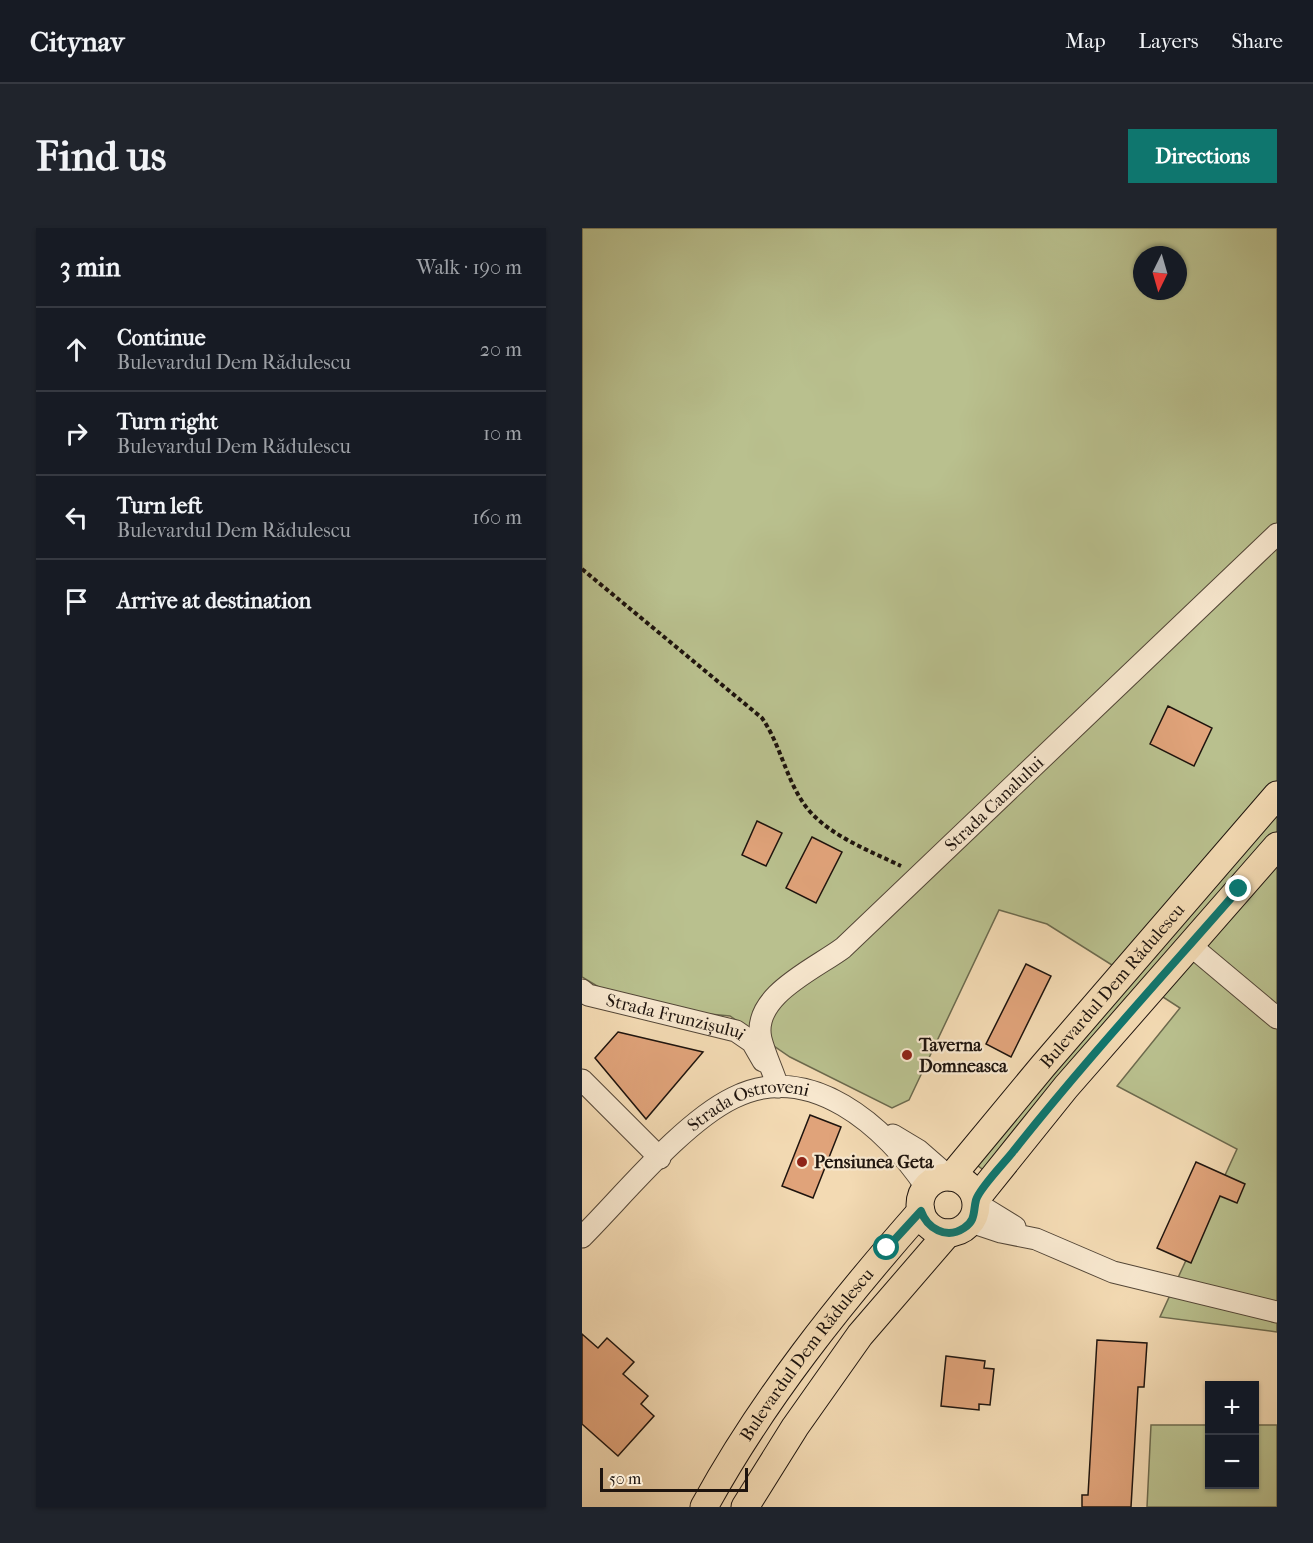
<!DOCTYPE html>
<html lang="en">
<head>
<meta charset="utf-8">
<style>
  :root { --surface:#171b24; --page:#20242c; --text:#f1f3f6; --muted:#9ea1a6; --line:#363941; --accent:#0f766e }
  body { margin:0; font-family:"IM FELL French Canon",serif; background:var(--page); color:var(--text) }
  .controls { position:absolute; right:18px; bottom:18px; display:grid; overflow:hidden; border-radius:0px; box-shadow:0 2px 4px #0004 }
  .controls button { width:54px; height:54px; display:grid; place-items:center; padding:0; border:0; border-bottom:2px solid var(--line); background:var(--surface); color:var(--text); font:30px sans-serif }
  .compass { position:absolute; left:551px; top:18px; width:54px; height:54px; border-radius:50%; background:var(--surface); box-shadow:0 2px 4px #0004; rotate:185deg }
  .scale { position:absolute; left:18px; bottom:15px; width:148px; box-sizing:border-box; padding-left:6px; border:3px solid #1e140e; border-top:0; font-size:16px; line-height:21px; white-space:nowrap; color:#1e140e; -webkit-text-stroke:4px #f7e7ce; paint-order:stroke }
  .stop { position:absolute; width:18px; height:18px; margin:-14px; border:4px solid #0f766e; border-radius:50%; background:#fff }
  .stop.end { background:#0f766e; border-color:#fff; box-shadow:0 2px 6px #0008 }
  .list { margin:0; padding:0; list-style:none }
  h2 { display:flex; justify-content:space-between; align-items:center; height:78px; margin:0; padding:0 24px; font-size:26px }
  h2 small { font-size:20px; font-weight:400; color:var(--muted) }
  .list li { display:grid; grid-template-columns:39px 1fr auto; gap:18px; align-items:center; box-sizing:border-box; height:84px; padding:0 24px; border-top:2px solid var(--line) }
  .list b { display:block; font-size:22px; white-space:nowrap }
  .list p { margin:0; font-size:20px; white-space:nowrap; color:var(--muted) }
  .list em { font-size:20px; font-style:normal; color:var(--muted) }
  .icon { flex:none; width:33px; height:33px; fill:none; stroke:currentColor; stroke-width:2; stroke-linecap:round; stroke-linejoin:round }
  .map { position:relative; flex:none; width:695px; height:1279px; overflow:hidden; border-radius:0px }
  header { display:flex; align-items:center; gap:36px; box-sizing:border-box; height:84px; padding:0 30px; background:var(--surface); border-bottom:2px solid var(--line) }
  header strong { font-size:28px }
  nav { display:flex; gap:33px; margin-inline-start:auto; font-size:21px }
  .intro { display:flex; align-items:center; justify-content:space-between; box-sizing:border-box; height:144px; padding:0 36px }
  h1 { margin:0; font-size:42px }
  .button { padding:15px 27px; border-radius:0px; background:var(--accent); color:#fff; font-size:21px; font-weight:700 }
  main { display:flex; gap:36px; padding:0 36px }
  aside { flex:1; background:var(--surface); border-radius:0px; box-shadow:0 2px 4px #0004 }
  .map>svg:first-child { display:block }
  .green { fill:#b9c08e; stroke:#6c6a4e; stroke-width:1.5; fill-rule:evenodd }
  .building { fill:#e0a37a; stroke:#1e140e; stroke-width:1.5 }
  .lines { fill:none; stroke-linecap:round; stroke-linejoin:round }
  .minor-casing { stroke:#534637; stroke-width:23 }
  .major-casing { stroke:#1e140e; stroke-width:29 }
  .path { stroke:#1e140e; stroke-width:4; stroke-dasharray:4.5 3; stroke-linecap:butt }
  .minor { stroke:#f7e7ce; stroke-width:21 }
  .major { stroke:#f3dab3; stroke-width:27 }
  .route { stroke:#0f766e; stroke-width:8 }
  .poi-dot { fill:#8f2418; stroke:#f7e7ce; stroke-width:2 }
  .labels { text-anchor:middle; dominant-baseline:central; stroke-width:4.5; stroke-linejoin:round; paint-order:stroke }
  .street-label { font-size:18px; fill:#1e140e; stroke:#f7e7ce }
  .poi-label { font-size:18px; font-weight:bold; fill:#1e140e; stroke:#f7e7ce; text-anchor:start }
</style>
</head>
<body>
<header>
<strong>Citynav</strong>
<nav><a>Map</a><a>Layers</a><a>Share</a></nav>
</header>
<div class="intro"><h1>Find us</h1><a class="button">Directions</a></div>
<main>
<aside>
<h2>3 min<small>Walk · 190 m</small></h2>
<ul class="list">
<li><svg class="icon" aria-label="ahead" viewBox="0 0 24 24"><path d="M12 20V5M6 11l6-6 6 6"/></svg><div><b>Continue</b><p>Bulevardul Dem Rădulescu</p></div><em>20 m</em></li>
<li><svg class="icon" aria-label="right" viewBox="0 0 24 24"><path d="M7 20v-9h11M14 6l5 5-5 5"/></svg><div><b>Turn right</b><p>Bulevardul Dem Rădulescu</p></div><em>10 m</em></li>
<li><svg class="icon" aria-label="left" viewBox="0 0 24 24"><path d="M17 20v-9H6M10 6l-5 5 5 5"/></svg><div><b>Turn left</b><p>Bulevardul Dem Rădulescu</p></div><em>160 m</em></li>
<li><svg class="icon" aria-label="arrive" viewBox="0 0 24 24"><path d="M6 21V4h12l-3 4 3 4H6"/></svg><div><b>Arrive at destination</b></div></li>
</ul>
</aside>
<div class="map">
<svg width="695" height="1279" viewBox="0 0 695 1279">
  <rect width="100%" height="100%" fill="#f3dab3"/>
  <filter id="stains"><feTurbulence type="fractalNoise" baseFrequency=".00333" numOctaves="4"/><feColorMatrix values="0 0 0 0 .2 0 0 0 0 .09 0 0 0 0 .02 0 0 0 .5 -.17"/></filter>
  <radialGradient id="worn" r=".72"><stop offset=".6" stop-color="#630" stop-opacity="0"/><stop offset="1" stop-color="#630" stop-opacity=".3"/></radialGradient>
  <path class="green" d="M0 0H695V1104L578 1089 655 921 535 858 598 780 561 756 403 943 392 935 549 749 465 696 417 682 327 872 310 880 208 829 148 788 106 784 20 761 0 749ZM560 27H596V63H560Z
    M569 1197H627L628 1256H672L673 1197H695V1279H565Z"/>
  <path class="building" d="M586 478 630 500 612 538 568 516Z
    M175 593 200 605 184 638 160 627Z
    M230 609 260 624 234 675 204 660Z
    M444 736 469 748 429 829 404 816Z
    M36 804 121 824 64 891 13 830Z
    M228 887 259 899 231 970 200 958Z
    M614 934 663 956 655 975 638 968 609 1035 575 1020Z
    M0 1106 16 1120 25 1110 52 1134 41 1146 66 1168 59 1176 72 1188 36 1228 0 1196Z
    M515 1112 565 1115 562 1159H556L549 1279H500V1267H506Z
    M364 1128 403 1133 402 1140 412 1141 408 1177 397 1176V1182L359 1178Z"/>
  <g class="lines">
    <defs>
      <g id="minor">
        <path d="M608 717 695 790"/>
        <path id="s1" d="M0 762 6 767 154 803 170 814 181 833"/>
        <path d="M0 852 78 930"/>
        <path id="s2" d="M196 859C191 843 183 827 179 811 169 768 233 741 261 720L695 306"/>
        <path d="M311 907 336 922 367 949"/>
        <path d="M394 975 433 999"/>
        <path d="M389 994 419 1004 454 1011 531 1044 695 1084"/>
        <path id="s3" d="M0 1009C41 968 100 895 151 870 228 831 304 899 344 959"/>
      </g>
      <g id="major">
        <circle cx="366" cy="977" r="28"/>
        <path id="s4" d="M369 949 461 838 695 567"/>
        <path d="M394 971 484 859 695 618"/>
        <path id="s5" d="M122 1279C181 1171 258 1075 339 983"/>
        <path d="M163 1279 213 1199 278 1107 366 1005"/>
      </g>
    </defs>
    <use href="#minor" class="minor-casing"/>
    <use href="#major" class="major-casing"/>
    <path class="path" d="M0 341 180 490C198 516 203 547 220 573 240 605 286 622 319 638"/>
    <use href="#minor" class="minor"/>
    <use href="#major" class="major"/>
  </g>
  <g class="lines">
    <path class="route" d="M305 1020 339 983C345 1000 364 1012 382 1000 394 992 391 984 394 972 397 961 422 935 430 925 502 834 581 748 657 661"/>
  </g>
  <g class="poi-dot">
    <circle cx="325" cy="827" r="6"/>
    <circle cx="220" cy="934" r="6"/>
  </g>
  <g class="labels">
    <g class="street-label">
      <text stroke="none"><textPath href="#s2" startOffset="390">Strada Canalului</textPath></text>
      <text stroke="none"><textPath href="#s4" startOffset="250">Bulevardul Dem Rădulescu</textPath></text>
      <text stroke="none"><textPath href="#s1" startOffset="98">Strada Frunzișului</textPath></text>
      <text stroke="none"><textPath href="#s3" startOffset="219">Strada Ostroveni</textPath></text>
      <text stroke="none"><textPath href="#s5" startOffset="184">Bulevardul Dem Rădulescu</textPath></text>
    </g>
    <g class="poi-label">
      <text x="337" y="817">Taverna<tspan x="337" dy="21">Domneasca</tspan></text>
      <text x="232" y="934">Pensiunea Geta</text>
    </g>
  </g>
  <rect width="100%" height="100%" filter="url(#stains)"/>
  <rect width="100%" height="100%" fill="url(#worn)"/>
</svg>
<div class="controls">
<button>+</button>
<button>−</button>
</div>
<svg class="compass" viewBox="-18 -18 36 36"><path d="M0-13l5 13h-10z" fill="#e53935"/><path d="M0 13l5-13h-10z" fill="#9ea1a6"/></svg>
<div class="scale">50 m</div>
<div class="stop" style="left:305px;top:1020px"></div>
<div class="stop end" style="left:657px;top:661px"></div>
</div>
</main>
</body>
</html>
